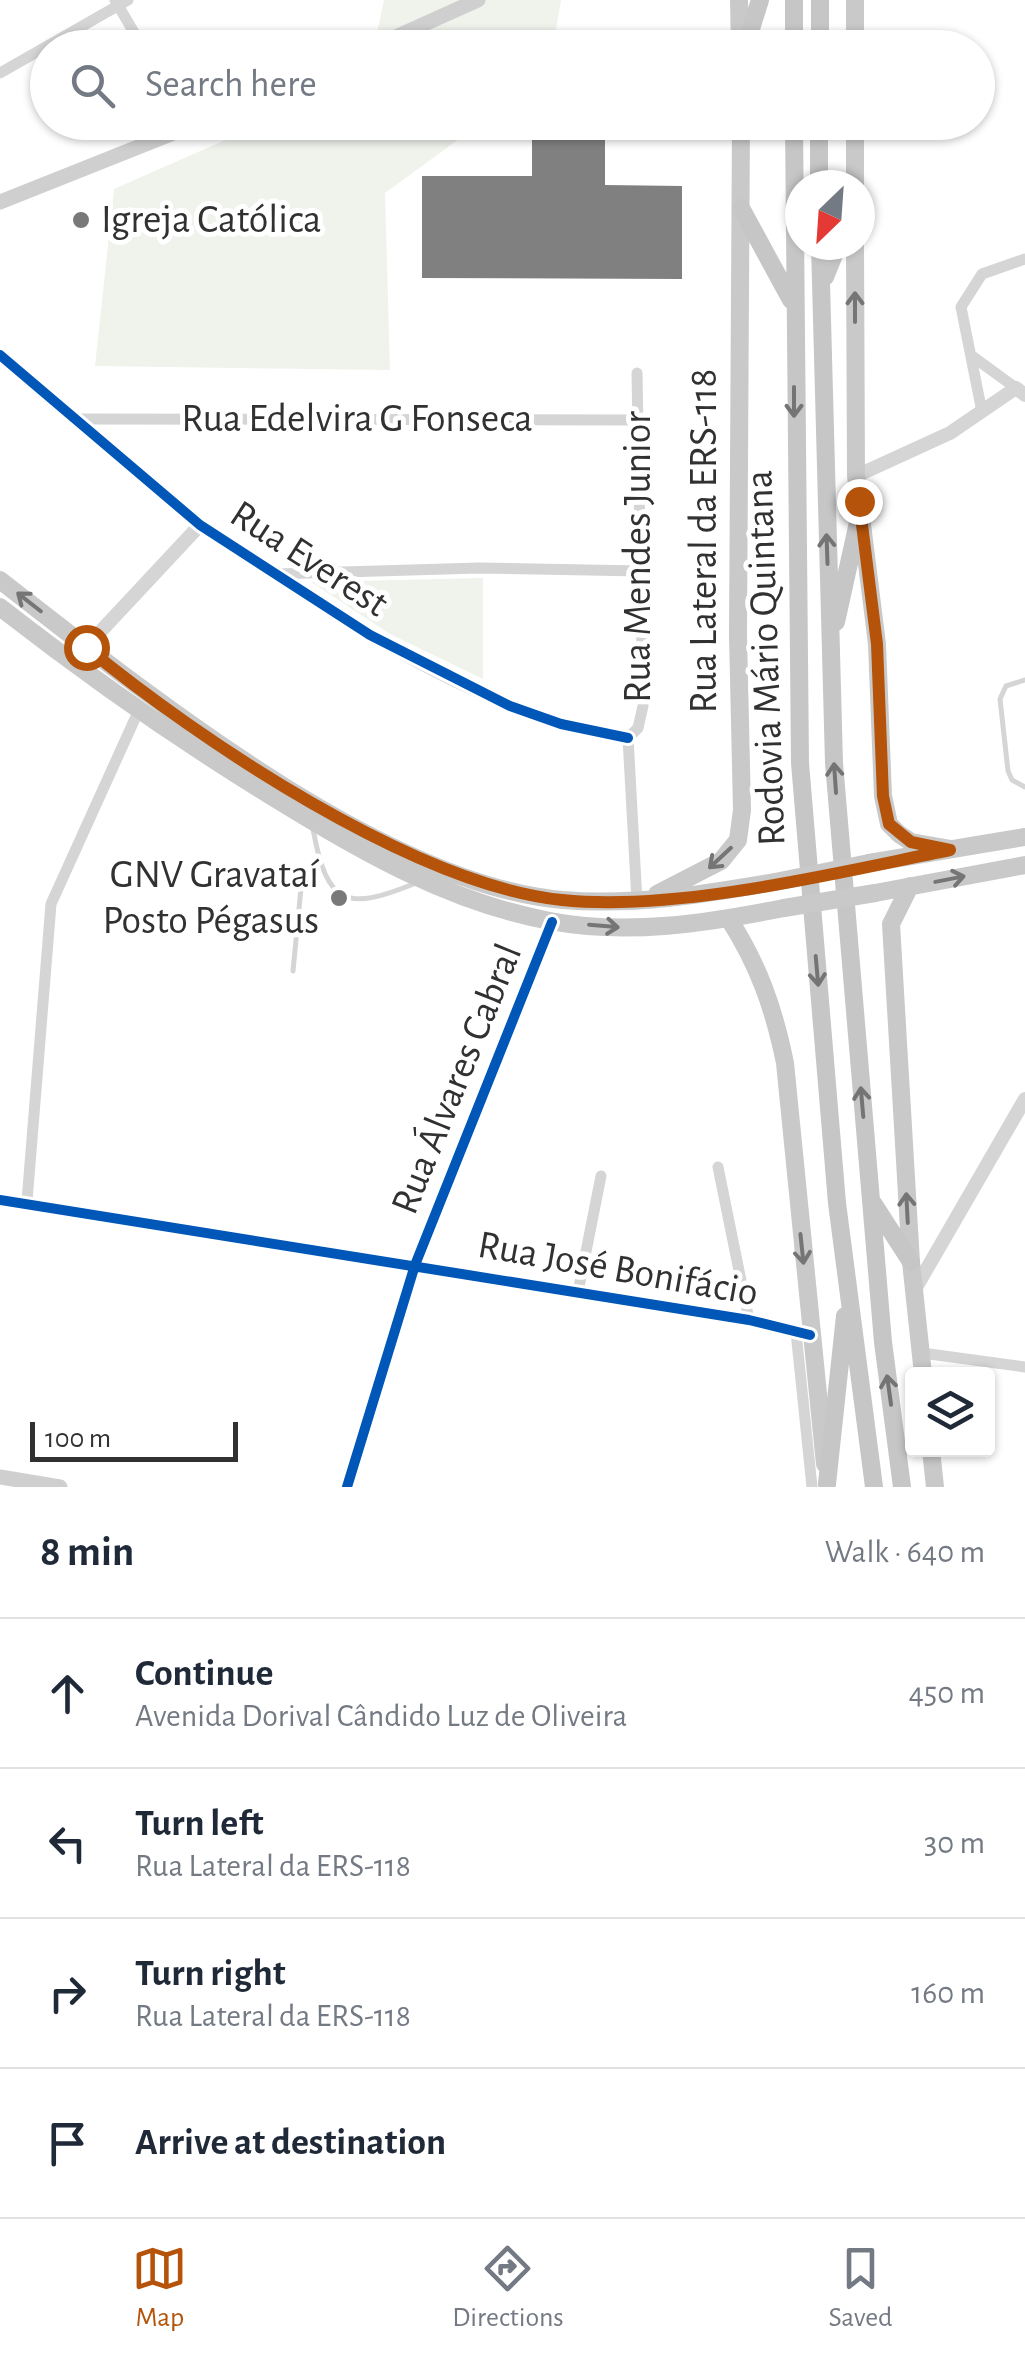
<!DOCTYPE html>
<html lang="en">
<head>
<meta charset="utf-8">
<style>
  :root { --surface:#fff; --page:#f2f2f3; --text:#1f2937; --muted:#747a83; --line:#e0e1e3; --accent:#b45309 }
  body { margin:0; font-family:"Alegreya Sans",sans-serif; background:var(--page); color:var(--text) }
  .controls { position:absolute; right:30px; bottom:30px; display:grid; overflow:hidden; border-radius:10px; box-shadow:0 2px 8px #0004 }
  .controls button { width:90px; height:90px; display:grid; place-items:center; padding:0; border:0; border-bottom:2px solid var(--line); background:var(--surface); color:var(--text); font:50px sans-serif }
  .compass { position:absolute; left:785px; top:170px; width:90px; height:90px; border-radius:50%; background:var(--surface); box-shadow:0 2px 8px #0004; rotate:205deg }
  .scale { position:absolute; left:30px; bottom:25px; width:208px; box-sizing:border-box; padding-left:10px; border:5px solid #313131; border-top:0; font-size:28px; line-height:35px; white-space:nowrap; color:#313131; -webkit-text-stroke:8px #fff; paint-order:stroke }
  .stop { position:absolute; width:30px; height:30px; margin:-22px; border:8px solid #b45309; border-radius:50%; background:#fff }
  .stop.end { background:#b45309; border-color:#fff; box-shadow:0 2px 10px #0008 }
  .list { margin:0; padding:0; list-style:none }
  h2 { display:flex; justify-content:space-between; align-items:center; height:130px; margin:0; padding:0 40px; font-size:42px }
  h2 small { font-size:32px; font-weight:400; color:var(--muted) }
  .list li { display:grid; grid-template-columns:65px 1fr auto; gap:30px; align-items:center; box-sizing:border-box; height:150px; padding:0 40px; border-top:2px solid var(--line) }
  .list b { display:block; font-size:38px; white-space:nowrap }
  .list p { margin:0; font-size:32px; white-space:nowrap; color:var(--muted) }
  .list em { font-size:32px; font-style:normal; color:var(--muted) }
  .icon { flex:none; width:55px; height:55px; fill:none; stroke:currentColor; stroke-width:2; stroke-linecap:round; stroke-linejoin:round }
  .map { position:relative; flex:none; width:1025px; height:1487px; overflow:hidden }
  .search { position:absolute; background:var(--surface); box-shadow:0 2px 8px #0004; left:30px; right:30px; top:30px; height:110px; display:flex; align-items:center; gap:25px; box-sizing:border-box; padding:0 35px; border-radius:55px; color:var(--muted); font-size:38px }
  .sheet { height:730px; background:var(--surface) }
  nav { display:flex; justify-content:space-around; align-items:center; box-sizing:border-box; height:140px; border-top:2px solid var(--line); background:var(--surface); font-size:28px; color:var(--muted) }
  nav a { display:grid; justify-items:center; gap:5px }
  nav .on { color:var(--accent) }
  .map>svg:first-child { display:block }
  .green { fill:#eff3ec }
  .building { fill:#808080 }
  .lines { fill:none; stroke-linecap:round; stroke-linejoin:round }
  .service { stroke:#d5d5d5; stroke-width:5 }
  .minor { stroke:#d5d5d5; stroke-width:11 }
  .tertiary { stroke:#d5d5d5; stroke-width:14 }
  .secondary { stroke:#cfcfcf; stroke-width:15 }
  .primary { stroke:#c9c9c9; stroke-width:18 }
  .trunk { stroke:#c6c6c6; stroke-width:18 }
  .primary-bridge { stroke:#c9c9c9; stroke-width:18 }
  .cycleway-casing { stroke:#fff; stroke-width:16 }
  .cycleway { stroke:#0057b8; stroke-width:10 }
  .oneway { stroke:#757575 }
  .oneway2 { stroke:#747474 }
  .route { stroke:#b45309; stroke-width:12 }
  .poi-dot { fill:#797979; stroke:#fff; stroke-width:4 }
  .labels { text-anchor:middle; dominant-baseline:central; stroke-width:10; stroke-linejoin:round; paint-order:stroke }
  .poi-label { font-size:40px; fill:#313131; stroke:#fff; text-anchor:start }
  .street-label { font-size:40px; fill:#313131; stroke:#fff }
</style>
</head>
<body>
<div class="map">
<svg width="1025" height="1487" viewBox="0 0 1025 1487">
  <rect width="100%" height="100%" fill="#fff"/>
  <path class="green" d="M384 0H561L553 47 374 48Z
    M264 123H481L385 193 390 370 95 366 114 189Z
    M483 578V679L390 634 311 582Z"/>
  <path class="building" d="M532 122H605V185L682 186V279L422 278V176H532Z"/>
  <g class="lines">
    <path class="service" d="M1025 680 1006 686 1000 699 1008 771 1012 780 1025 787
      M313 829C327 907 347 911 416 883
      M293 971 301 888 318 865"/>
    <path class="minor" d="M115 0 143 48
      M0 73 128 0
      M972 356 1016 388
      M982 412 961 307 982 274 1025 259
      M77 419 637 420
      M200 525C332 612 468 714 628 738
      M275 574 479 568 641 571
      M628 738 638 728 643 706 637 373
      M628 738 637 901
      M718 1167 749 1320
      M0 1200 749 1320 810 1335
      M27 1201 51 904 138 712
      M578 1292 601 1176
      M796 1332 812 1487
      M922 1353 1025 1367"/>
    <path class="tertiary" d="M0 355 200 525 86 647
      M856 476 950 433 1016 388 1025 395
      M914 1291 1025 1099
      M347 1487 415 1265 552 922"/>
    <path class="secondary" d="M371 48 478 0
      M0 202 201 122
      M0 1477 60 1487"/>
    <path class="primary" d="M739 0 740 48
      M855 0V48
      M855 185V122
      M855 245 856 476 877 644 883 796 889 824 899 834 911 842 951 849
      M0 580C142 690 382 885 563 900 635 906 705 894 775 882
      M0 607C91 678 182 742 281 802 364 853 452 903 550 921 628 936 707 923 784 908
      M869 863 1025 837
      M910 886 891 924 911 1262 923 1374
      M875 893 1025 865
      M657 894 721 861 738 840 742 810 738 635 741 122
      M729 919C759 966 774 1009 785 1063L825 1464
      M931 1450 935 1487"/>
    <path class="trunk" d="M794 0V48
      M745 48 760 0
      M820 48V0
      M794 122 800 763 837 1203 874 1487
      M819 122V185
      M741 208 791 300
      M820 245 834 763 883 1342 902 1487
      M825 277 838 245
      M836 622 859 518
      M873 1203 911 1262
      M827 1484 845 1316"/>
    <path class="primary-bridge" d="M775 882 869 863
      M784 908 875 893"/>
    <defs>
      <path id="cycleway" d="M0 355 200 525 370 635 510 706 561 724 628 738
        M0 1200 749 1320 810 1335
        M347 1487 415 1265 552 922"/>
    </defs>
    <use href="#cycleway" class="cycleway-casing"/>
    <use href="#cycleway" class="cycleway"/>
  </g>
  <defs><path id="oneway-shaft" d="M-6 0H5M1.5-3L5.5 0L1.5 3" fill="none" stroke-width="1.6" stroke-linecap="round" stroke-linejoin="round" transform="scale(2.5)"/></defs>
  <g class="oneway">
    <use href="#oneway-shaft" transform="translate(855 307) rotate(-90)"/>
    <use href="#oneway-shaft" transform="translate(29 602) rotate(-142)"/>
    <use href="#oneway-shaft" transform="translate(720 858) rotate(137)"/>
    <use href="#oneway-shaft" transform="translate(950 879) rotate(-11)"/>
    <use href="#oneway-shaft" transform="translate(604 926) rotate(5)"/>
    <use href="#oneway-shaft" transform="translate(907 1208) rotate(-93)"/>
    <use href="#oneway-shaft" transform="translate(802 1249) rotate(84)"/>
  </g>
  <g class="oneway2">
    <use href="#oneway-shaft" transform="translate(794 402) rotate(90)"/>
    <use href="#oneway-shaft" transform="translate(827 549) rotate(-92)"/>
    <use href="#oneway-shaft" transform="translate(835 778) rotate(-94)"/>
    <use href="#oneway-shaft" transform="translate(817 971) rotate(85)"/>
    <use href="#oneway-shaft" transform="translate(862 1102) rotate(-95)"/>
    <use href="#oneway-shaft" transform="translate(889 1390) rotate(-98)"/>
  </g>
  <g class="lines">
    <path class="route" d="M86 647C199 740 415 885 562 900 678 912 835 873 950 850L911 842 889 824 883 796 877 644 859 501"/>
  </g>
  <g class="poi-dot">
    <circle cx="81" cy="220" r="10"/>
    <circle cx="339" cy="898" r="10"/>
  </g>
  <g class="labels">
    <g class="poi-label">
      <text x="101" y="220">Igreja Católica</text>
      <text x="319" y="875" text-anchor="end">GNV Gravataí<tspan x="319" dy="46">Posto Pégasus</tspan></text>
    </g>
    <g class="street-label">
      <text x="357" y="419">Rua Edelvira G Fonseca</text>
      <text transform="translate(704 541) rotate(-90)">Rua Lateral da ERS-118</text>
      <text transform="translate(638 557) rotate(-90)">Rua Mendes Junior</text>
      <text transform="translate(309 559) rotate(33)">Rua Everest</text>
      <text transform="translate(766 658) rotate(-92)">Rodovia Mário Quintana</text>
      <text transform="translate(457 1079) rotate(-68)">Rua Álvares Cabral</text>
      <text transform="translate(618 1269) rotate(10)">Rua José Bonifácio</text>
    </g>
  </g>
</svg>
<div class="controls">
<button><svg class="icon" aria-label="layers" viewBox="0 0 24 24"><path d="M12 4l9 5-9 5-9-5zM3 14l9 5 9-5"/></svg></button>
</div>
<svg class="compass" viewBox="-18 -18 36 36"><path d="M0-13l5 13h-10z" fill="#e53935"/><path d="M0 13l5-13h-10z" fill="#747a83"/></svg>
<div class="scale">100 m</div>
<div class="stop" style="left:86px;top:647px"></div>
<div class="stop end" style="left:859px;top:501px"></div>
<div class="search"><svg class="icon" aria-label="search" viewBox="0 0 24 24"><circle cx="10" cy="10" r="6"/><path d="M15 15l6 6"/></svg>Search here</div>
</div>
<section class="sheet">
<h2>8 min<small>Walk · 640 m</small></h2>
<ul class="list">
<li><svg class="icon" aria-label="ahead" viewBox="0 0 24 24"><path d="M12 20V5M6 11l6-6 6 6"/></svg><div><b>Continue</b><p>Avenida Dorival Cândido Luz de Oliveira</p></div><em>450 m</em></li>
<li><svg class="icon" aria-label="left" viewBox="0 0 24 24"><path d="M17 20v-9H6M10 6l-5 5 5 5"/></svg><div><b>Turn left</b><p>Rua Lateral da ERS-118</p></div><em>30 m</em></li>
<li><svg class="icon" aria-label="right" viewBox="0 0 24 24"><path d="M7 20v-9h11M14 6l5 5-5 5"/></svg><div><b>Turn right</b><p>Rua Lateral da ERS-118</p></div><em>160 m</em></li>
<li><svg class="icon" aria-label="arrive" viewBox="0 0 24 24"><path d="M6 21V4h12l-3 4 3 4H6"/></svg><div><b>Arrive at destination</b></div></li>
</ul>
</section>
<nav>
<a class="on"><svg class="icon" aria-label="map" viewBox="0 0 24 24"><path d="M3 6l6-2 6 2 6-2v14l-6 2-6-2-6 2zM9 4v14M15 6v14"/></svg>Map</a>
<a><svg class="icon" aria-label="directions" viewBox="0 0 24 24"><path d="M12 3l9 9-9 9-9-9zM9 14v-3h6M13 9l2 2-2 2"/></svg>Directions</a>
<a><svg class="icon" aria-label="saved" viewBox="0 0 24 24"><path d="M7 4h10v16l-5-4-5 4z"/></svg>Saved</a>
</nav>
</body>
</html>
